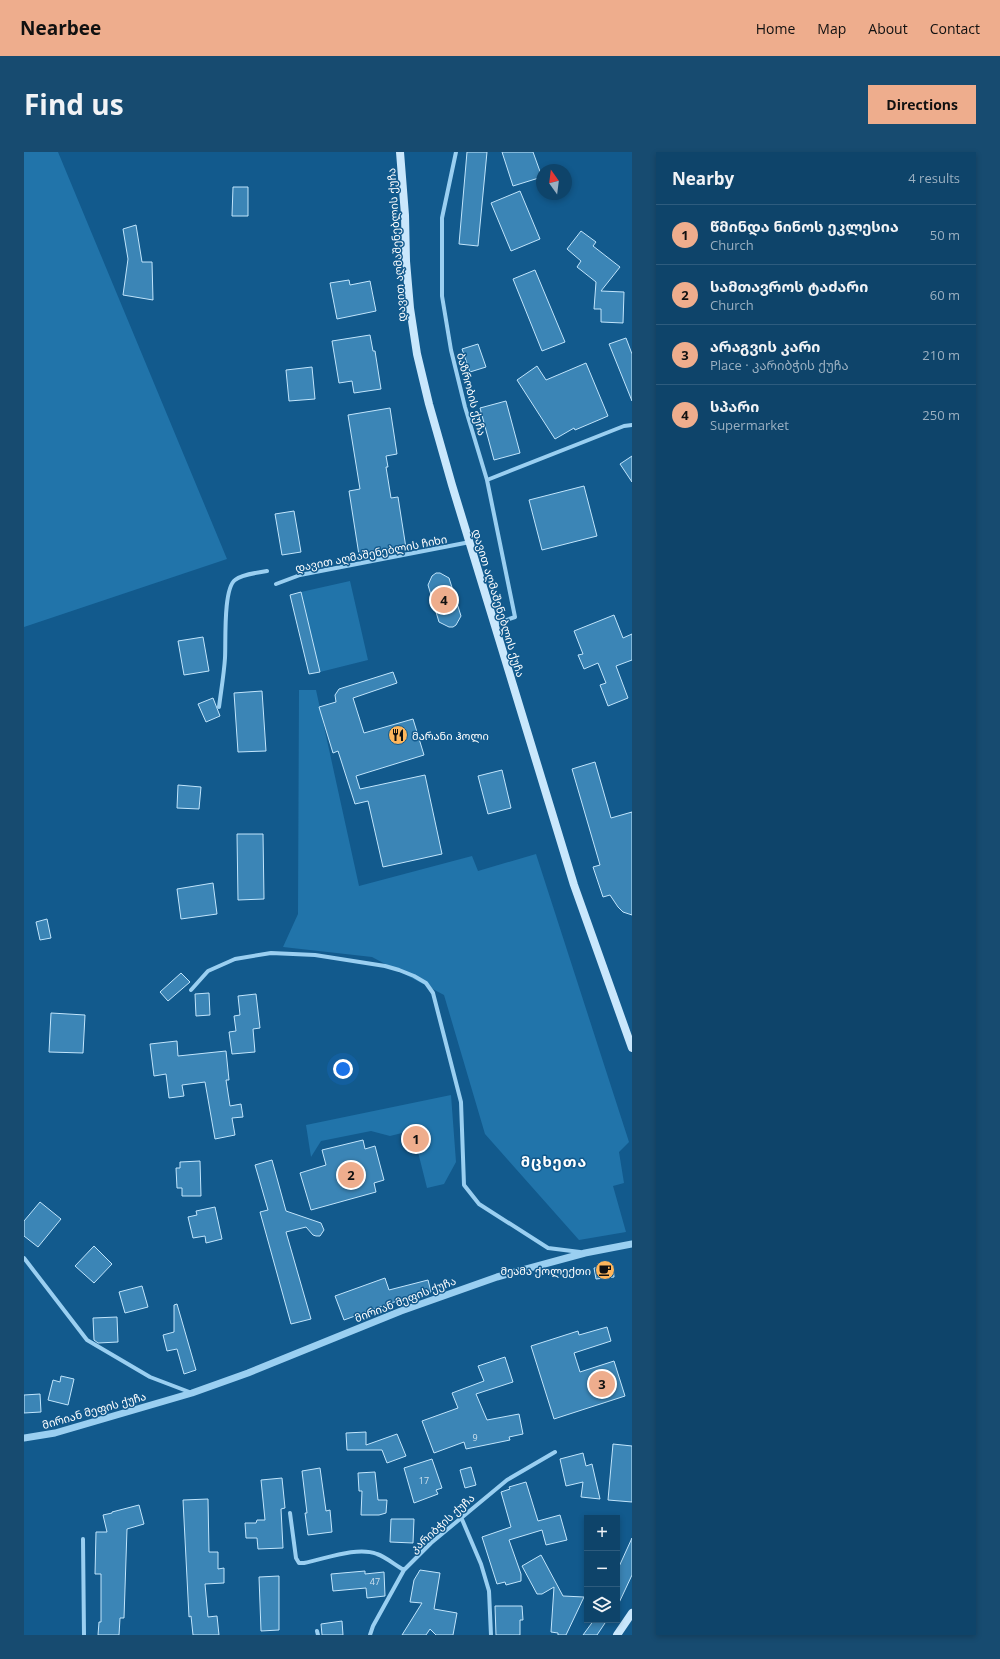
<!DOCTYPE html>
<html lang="en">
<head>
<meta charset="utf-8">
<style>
  :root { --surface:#0e446a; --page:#174b70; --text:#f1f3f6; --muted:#9bb0c1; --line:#2e5c7e; --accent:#eead8d }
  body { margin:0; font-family:"Open Sans","Noto Sans Georgian",sans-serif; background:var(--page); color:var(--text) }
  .controls { position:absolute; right:12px; bottom:12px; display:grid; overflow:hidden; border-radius:0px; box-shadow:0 2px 6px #0003 }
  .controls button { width:36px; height:36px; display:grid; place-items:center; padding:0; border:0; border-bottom:1px solid var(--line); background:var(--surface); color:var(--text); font:20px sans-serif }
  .compass { position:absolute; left:512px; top:12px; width:36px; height:36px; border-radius:50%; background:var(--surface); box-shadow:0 2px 6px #0003; rotate:346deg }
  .you { position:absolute; left:319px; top:917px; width:14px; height:14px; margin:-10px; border:3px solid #fff; border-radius:50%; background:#1a73e8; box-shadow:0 0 0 6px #1a73e833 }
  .badge { display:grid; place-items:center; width:26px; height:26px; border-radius:50%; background:var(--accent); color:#111; font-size:13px; font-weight:700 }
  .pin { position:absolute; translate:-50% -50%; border:2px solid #fff; box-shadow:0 1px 4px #0006 }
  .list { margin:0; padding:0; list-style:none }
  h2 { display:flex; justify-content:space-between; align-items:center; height:52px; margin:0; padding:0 16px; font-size:17px }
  h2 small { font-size:13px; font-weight:400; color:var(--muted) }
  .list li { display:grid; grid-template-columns:26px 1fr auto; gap:12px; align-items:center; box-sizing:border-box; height:60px; padding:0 16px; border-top:1px solid var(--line) }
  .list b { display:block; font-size:15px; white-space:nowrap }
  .list p { margin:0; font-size:13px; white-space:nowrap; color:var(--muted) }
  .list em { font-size:13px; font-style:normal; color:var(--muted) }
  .icon { flex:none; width:22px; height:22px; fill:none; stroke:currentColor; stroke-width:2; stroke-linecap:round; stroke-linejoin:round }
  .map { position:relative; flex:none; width:608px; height:1483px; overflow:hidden; border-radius:0px }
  header { display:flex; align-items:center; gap:24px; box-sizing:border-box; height:56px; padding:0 20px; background:var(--accent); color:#111 }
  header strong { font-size:19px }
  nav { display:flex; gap:22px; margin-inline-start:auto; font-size:14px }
  .intro { display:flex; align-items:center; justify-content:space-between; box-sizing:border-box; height:96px; padding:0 24px }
  h1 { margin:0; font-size:28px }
  .button { padding:10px 18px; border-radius:0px; background:var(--accent); color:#111; font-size:14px; font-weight:700 }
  main { display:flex; gap:24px; padding:0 24px }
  aside { flex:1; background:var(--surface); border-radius:0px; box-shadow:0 2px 6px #0003 }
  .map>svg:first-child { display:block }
  .green { fill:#2174aa }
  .building { fill:#3b85b6; stroke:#c1e5fc }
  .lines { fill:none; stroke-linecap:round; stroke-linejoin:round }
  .minor { stroke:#9acff1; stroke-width:4 }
  .tertiary { stroke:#9acff1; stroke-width:7 }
  .secondary { stroke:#c9e7fc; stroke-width:8 }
  .labels { text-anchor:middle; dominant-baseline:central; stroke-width:3; stroke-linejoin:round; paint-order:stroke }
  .number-label { font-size:9px; fill:#cee0ed }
  .street-label { font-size:11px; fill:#fff; stroke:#125a8d }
  .poi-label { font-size:11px; fill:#fff; stroke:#125a8d; text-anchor:start }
  .district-label { font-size:15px; font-weight:bold; letter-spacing:1px; fill:#fff; stroke:#125a8d }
</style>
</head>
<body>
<header>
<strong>Nearbee</strong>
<nav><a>Home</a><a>Map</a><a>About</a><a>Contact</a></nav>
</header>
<div class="intro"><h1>Find us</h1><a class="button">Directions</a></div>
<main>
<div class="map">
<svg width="608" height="1483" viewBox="0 0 608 1483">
  <rect width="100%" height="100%" fill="#125a8d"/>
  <path class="green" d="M0 0H34L203 407 0 475Z
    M326 429 344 508 296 520 277 440Z
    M275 538H292L335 734 448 704 454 719 512 702 605 990 595 1000 600 1031 589 1034 602 1080 555 1088 461 982 420 843 348 805 259 795 274 762Z
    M427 943 432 1010 420 1032 403 1036 393 996 403 993 398 976 366 984 347 979 297 989 287 1005 282 973Z"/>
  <path class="building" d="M443 0H463L454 94 435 92Z
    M478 0H509L518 25 489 34Z
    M209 35H224V64H208Z
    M496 39 516 87 487 99 467 51Z
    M112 73 118 110H128L129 148 99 143 104 107 99 77Z
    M557 79 572 90 569 94 596 115 577 139 600 140 599 171 577 170V157H570L572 130 553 115 557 109 543 97Z
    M511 118 541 190 518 199 489 127Z
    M325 128 326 133 346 129 352 159 313 167 306 131Z
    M346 183 349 199H351L357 237 330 241 328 229 315 231 308 189Z
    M602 186 608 202V249L585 192Z
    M454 192 462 215 446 220 438 197Z
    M562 211 584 264 551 278 550 276 531 287 493 228 513 214 522 228Z
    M288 215 291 247 265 249 262 218Z
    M482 249 496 301 470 308 456 256Z
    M366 256 373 302 362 304 364 315H362L367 346 374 345 382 396 335 403 325 339 336 337 324 263Z
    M608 304V330L596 312Z
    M560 334 573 384 518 398 505 348Z
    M270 359 277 400 258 403 251 362Z
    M412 421H416L425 426 437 464 432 473 429 475H425L415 470 404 433 408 424Z
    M277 440 296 520 285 522 266 443Z
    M590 463 599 486 608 482V508L592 514 604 546 584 554 576 533 582 531 574 511 560 517 554 503 559 502 550 479Z
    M179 485 185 519 160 523 154 489Z
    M369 520 373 531 329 546 340 581 389 567 400 603 332 624 336 637 401 623 418 702 359 715 344 649 331 652 314 599 309 601 295 555 312 550 311 543 315 537Z
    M238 539 242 599 214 600 210 541Z
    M189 546 196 564 182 570 174 552Z
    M571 610 587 666 608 660V763L599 760 594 755 586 743 579 745 569 715 576 713 548 617Z
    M478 618 487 656 464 662 454 624Z
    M154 633 177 635 175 657 153 656Z
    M213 682H239L240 747 214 748Z
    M189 731 193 762 157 767 153 737Z
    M23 767 27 786 16 788 12 770Z
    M157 821 166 830 144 849 136 840Z
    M185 841 186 863 172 864 171 842Z
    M232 842 236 876 229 877 231 900 208 902 205 880 212 879 210 864 216 863 214 844Z
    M27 861 61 863 59 901 25 900Z
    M153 889 154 904 202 899 205 928H202L206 954 217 952 219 965 208 966 211 983 191 987 181 930 158 933 160 944 145 946 142 922 130 924 126 892Z
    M397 981 400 990 387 994 385 984Z
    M339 988 341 997 351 994 360 1028 350 1031 352 1040 287 1058 276 1021 302 1013 298 998Z
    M248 1008 262 1059 297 1071 300 1078 296 1084H292L289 1083 282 1075 262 1080 287 1167 267 1172 236 1060 244 1058 231 1013Z
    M176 1009 177 1044H158V1036H153L152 1016H156V1010Z
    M16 1050 37 1067 14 1095 0 1084V1069Z
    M191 1055 198 1087 182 1091 181 1084 169 1086 164 1065 173 1063 172 1059Z
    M70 1094 88 1112 70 1131 51 1114Z
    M589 1113 590 1125 572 1127 570 1116Z
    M361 1126 365 1138 404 1128 407 1140 370 1150 320 1168 311 1144Z
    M118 1134 124 1155 101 1161 95 1140Z
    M153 1152 172 1218 160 1222 153 1197 143 1199 139 1183 150 1180V1153Z
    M93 1165 94 1190 74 1191 70 1188 69 1166Z
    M583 1175 587 1189 550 1201 556 1220 590 1209 601 1244 530 1267 507 1194 554 1179 555 1183Z
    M481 1205 489 1230 452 1242 463 1268 495 1262 499 1282 485 1285 486 1288 442 1297 440 1290 410 1301 398 1269 434 1256 428 1241 460 1229 454 1214Z
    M37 1224 50 1227 44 1253 24 1248 29 1228 36 1230Z
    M16 1242 17 1260 0 1261V1243Z
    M342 1280V1293L373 1282 382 1304 363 1311 358 1298H323L322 1281Z
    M589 1292 608 1294V1350L584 1348Z
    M559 1301 562 1314 568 1312 576 1347 557 1345 559 1330 542 1334 536 1307Z
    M408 1307 418 1336 412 1338 414 1342 390 1351 380 1316Z
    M447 1315 452 1333 441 1336 436 1318Z
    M296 1316 302 1359 306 1358 308 1380 284 1383 281 1361H283L278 1319Z
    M351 1320 354 1348H363L362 1361 355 1363H337L338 1339H335L334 1321Z
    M258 1326 261 1356 257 1357 259 1396 234 1397 233 1386H222L221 1371H232L233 1368H241L237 1328Z
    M502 1330 514 1369 536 1363 543 1388 522 1393 518 1378 485 1388 497 1422V1429L482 1433 481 1430 473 1432 458 1385 487 1375 477 1340 486 1337 485 1335Z
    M184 1347 185 1400H194V1417L200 1416V1431L181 1432 184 1465 193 1464 195 1483H169L167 1464 165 1465 159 1348Z
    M115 1353 120 1372 103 1377 100 1466H96L95 1483H74L75 1470H77V1422H71L72 1380H83L79 1363 88 1361V1360Z
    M367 1367H390L389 1391 366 1390Z
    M608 1386V1423L593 1455V1419Z
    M517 1403 539 1444 560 1445 542 1483H534V1481L527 1480 530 1435 518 1442H513L498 1414Z
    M396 1418 416 1421 410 1457 433 1461 429 1483H412L406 1477 402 1483H378L398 1451 386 1450 390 1428Z
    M341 1419V1422L360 1420 361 1444 343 1446 342 1436 309 1439 307 1422Z
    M255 1424V1478L237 1479 235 1425Z
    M471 1454H498L499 1468H496V1483H472Z
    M570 1468H583L573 1483H559Z
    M318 1469 319 1483H298L297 1472Z"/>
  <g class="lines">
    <path class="minor" d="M432 0 418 66V144L427 198 441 255 463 328 491 465 471 472
      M463 328 600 274 608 273
      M252 432 276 423 446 390
      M195 555C197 539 200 522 201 506 202 491 199 437 211 428 218 422 233 421 243 419
      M167 838 184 819 211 807 247 801 291 803 361 814 375 818 390 824 402 831 409 841 437 950 440 1033 455 1052 524 1096 556 1100
      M0 1106 63 1188 126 1225 168 1241
      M266 1361 272 1406 275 1411H280C301 1407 333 1394 353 1402 362 1405 371 1413 380 1418
      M437 1365 457 1412 465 1439 467 1483
      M59 1387 60 1483
      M293 1479 294 1483
      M346 1483 349 1474 380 1418 407 1391 483 1328 531 1300"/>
    <path class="tertiary" d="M0 1286 31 1281 168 1241 224 1221 377 1159 473 1125 561 1101 608 1092"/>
    <path class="secondary" d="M376 0 381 63 382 109 386 156 393 202 405 252 428 333 550 733 608 896
      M593 1483 608 1461"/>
  </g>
  <defs>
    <symbol id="restaurant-disc" viewBox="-11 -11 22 22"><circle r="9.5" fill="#ffb65b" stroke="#125a8d"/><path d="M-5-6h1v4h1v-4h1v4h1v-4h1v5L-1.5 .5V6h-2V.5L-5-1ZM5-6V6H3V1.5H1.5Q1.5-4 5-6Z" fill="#111"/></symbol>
    <symbol id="cafe-disc" viewBox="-11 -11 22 22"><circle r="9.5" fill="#ffb65b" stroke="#125a8d"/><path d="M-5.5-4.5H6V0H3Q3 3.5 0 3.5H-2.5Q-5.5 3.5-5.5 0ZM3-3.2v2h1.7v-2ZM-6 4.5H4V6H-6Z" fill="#111"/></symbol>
  </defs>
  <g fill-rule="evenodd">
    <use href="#restaurant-disc" x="363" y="572" width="22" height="22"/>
    <use href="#cafe-disc" x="570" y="1107" width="22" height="22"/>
  </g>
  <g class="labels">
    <g class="number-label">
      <text x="451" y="1285">9</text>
      <text x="400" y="1328">17</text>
      <text x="351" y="1429">47</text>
    </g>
    <g class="street-label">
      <text transform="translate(372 93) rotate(-94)">დავით აღმაშენებლის ქუჩა</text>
      <text transform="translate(448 242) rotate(75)">ბაზრობის ქუჩა</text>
      <text transform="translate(347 401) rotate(-11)">დავით აღმაშენებლის ჩიხი</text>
      <text transform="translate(475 451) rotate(73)">დავით აღმაშენებლის ქუჩა</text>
      <text transform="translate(381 1147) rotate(-21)">მირიან მეფის ქუჩა</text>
      <text transform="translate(70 1258) rotate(-16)">მირიან მეფის ქუჩა</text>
      <text transform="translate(418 1371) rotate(-42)">კარიბჭის ქუჩა</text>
    </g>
    <g class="poi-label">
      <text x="388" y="583">მარანი ჰოლი</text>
      <text x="567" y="1118" text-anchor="end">მეამა ქოლექთი</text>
    </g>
    <g class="district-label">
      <text x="530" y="1009">მცხეთა</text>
    </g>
  </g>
</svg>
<div class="controls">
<button>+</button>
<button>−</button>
<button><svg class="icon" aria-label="layers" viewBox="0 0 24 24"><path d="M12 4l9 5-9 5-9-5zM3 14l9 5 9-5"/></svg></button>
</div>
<svg class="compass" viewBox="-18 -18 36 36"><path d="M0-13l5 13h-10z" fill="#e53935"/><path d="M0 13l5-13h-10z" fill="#9bb0c1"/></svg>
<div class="you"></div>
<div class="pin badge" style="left:392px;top:987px">1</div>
<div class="pin badge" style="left:327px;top:1023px">2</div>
<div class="pin badge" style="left:578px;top:1232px">3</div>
<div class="pin badge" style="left:420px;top:448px">4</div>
</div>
<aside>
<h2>Nearby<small>4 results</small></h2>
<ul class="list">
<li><span class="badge">1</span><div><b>წმინდა ნინოს ეკლესია</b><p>Church</p></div><em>50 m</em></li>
<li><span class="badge">2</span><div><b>სამთავროს ტაძარი</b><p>Church</p></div><em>60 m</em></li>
<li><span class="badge">3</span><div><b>არაგვის კარი</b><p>Place · კარიბჭის ქუჩა</p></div><em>210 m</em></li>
<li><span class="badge">4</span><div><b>სპარი</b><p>Supermarket</p></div><em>250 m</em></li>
</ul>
</aside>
</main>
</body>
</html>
